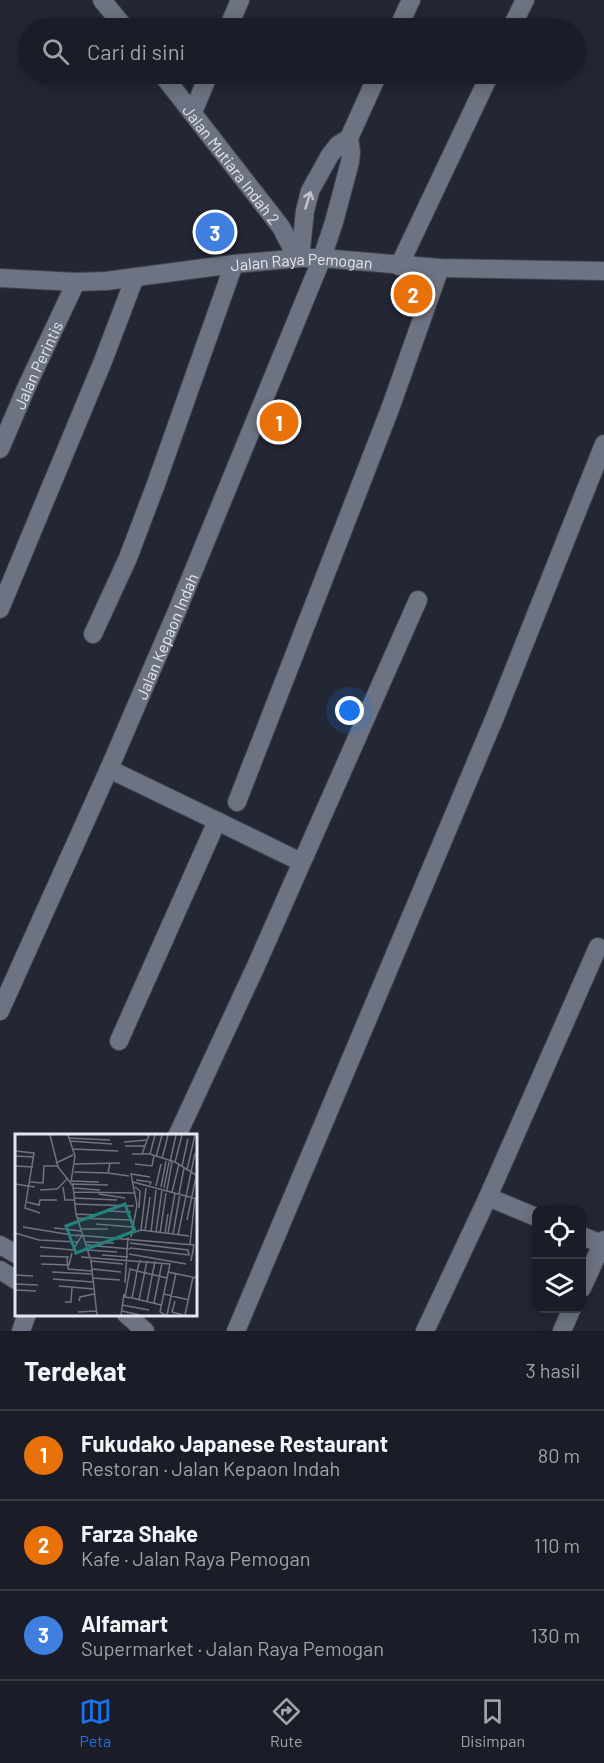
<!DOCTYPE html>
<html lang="id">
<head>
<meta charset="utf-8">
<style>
  :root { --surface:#1a1d27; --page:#272a33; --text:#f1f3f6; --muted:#9fa2a7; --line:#383b44; --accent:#1a73e8 }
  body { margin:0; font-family:Barlow,sans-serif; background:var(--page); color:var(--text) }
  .controls { position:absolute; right:18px; bottom:18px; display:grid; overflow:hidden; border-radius:12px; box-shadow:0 3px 15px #0003 }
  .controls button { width:54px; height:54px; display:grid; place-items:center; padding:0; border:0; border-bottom:2px solid var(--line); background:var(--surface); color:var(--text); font:30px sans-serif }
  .you { position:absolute; left:350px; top:711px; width:21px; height:21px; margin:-15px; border:4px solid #fff; border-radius:50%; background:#1a73e8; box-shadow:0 0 0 9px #1a73e833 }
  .badge { display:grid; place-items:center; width:39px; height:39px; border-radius:50%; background:var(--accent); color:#fff; font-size:20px; font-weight:700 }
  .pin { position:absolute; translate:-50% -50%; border:3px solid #fff; box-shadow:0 2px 6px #0006 }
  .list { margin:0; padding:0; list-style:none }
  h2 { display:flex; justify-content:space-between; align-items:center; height:78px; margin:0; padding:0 24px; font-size:26px }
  h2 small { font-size:20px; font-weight:400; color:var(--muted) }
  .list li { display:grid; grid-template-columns:39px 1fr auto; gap:18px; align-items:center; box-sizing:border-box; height:90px; padding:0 24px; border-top:2px solid var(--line) }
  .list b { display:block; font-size:22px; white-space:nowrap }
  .list p { margin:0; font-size:20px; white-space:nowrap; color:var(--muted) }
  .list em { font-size:20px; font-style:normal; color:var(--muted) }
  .icon { flex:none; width:33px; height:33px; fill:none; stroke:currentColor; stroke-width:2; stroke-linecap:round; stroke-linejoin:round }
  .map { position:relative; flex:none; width:604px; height:1331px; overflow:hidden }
  .search { position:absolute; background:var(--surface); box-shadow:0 3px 15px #0003; left:18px; right:18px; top:18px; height:66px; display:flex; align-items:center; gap:15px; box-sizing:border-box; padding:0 21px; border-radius:33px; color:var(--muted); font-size:22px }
  .sheet { height:348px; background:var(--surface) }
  nav { display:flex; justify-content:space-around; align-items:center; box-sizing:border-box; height:84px; border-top:2px solid var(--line); background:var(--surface); font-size:16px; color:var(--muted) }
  nav a { display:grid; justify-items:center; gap:3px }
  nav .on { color:var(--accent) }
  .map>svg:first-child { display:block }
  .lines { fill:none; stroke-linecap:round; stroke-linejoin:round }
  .street-casing { stroke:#40444e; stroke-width:20 }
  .secondary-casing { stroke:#40444e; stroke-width:20 }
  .street { stroke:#6d7382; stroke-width:18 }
  .secondary { stroke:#6d7382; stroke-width:18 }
  .oneway { stroke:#c0c4ce }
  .labels { text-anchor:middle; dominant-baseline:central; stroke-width:4.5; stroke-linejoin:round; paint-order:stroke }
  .street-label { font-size:16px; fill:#e4e7ef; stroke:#1a1e29 }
  .inset-road { fill:none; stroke:#70747f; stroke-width:1.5 }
  .view { fill:#24817b; fill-opacity:0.15; stroke:#24817b; stroke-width:3 }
  .inset-edge { fill:none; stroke:#e4e7ef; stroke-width:3 }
</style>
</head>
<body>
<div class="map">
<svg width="604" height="1331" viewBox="0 0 604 1331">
  <rect width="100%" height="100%" fill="#232734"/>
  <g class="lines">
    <defs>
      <g id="street">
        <path d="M102 0 125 28"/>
        <path d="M228 28 240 0"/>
        <path d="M398 28 411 0"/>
        <path d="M511 28 525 0"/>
        <path id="s1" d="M162 74 281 227 297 258"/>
        <path d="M193 112 209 74"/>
        <path d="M300 258 305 211 310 191 330 155 338 145 349 138 378 74"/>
        <path d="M399 266 490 74"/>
        <path id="s2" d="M0 449 27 386 76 282"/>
        <path d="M0 609 103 361 135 277"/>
        <path d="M93 634 128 558 156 484 234 264"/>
        <path d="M109 769 217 821 119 1041"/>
        <path d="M237 802 390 409 440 268"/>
        <path d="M217 821 301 862"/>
        <path id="s3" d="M0 1011 109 769 177 611 322 258 334 222 350 162 351 152 349 138"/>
        <path d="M177 1136 256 966 418 600"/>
        <path d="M488 1197 536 1217"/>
        <path d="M582 1236 602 1244"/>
        <path d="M0 1245 16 1254"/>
        <path d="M0 1270 16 1280"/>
        <path d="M582 1288 604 1240"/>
        <path d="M126 1314 145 1331"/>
        <path d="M21 1331 27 1314"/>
        <path d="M236 1331 495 717 604 444"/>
        <path d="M425 1331 488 1197 598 947"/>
        <path d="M562 1331 572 1308"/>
      </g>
      <g id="secondary">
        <path id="s4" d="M0 278 76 282 106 281 234 264 300 258H322L440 268 604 271"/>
      </g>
    </defs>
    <use href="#street" class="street-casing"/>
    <use href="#secondary" class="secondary-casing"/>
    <use href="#street" class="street"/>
    <use href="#secondary" class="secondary"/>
  </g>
  <defs><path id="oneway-shaft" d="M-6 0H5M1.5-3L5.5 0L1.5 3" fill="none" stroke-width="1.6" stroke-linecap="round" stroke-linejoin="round" transform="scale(1.5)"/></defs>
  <use class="oneway" href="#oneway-shaft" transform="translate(308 200) rotate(-73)"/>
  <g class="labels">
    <g class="street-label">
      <text stroke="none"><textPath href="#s1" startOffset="114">Jalan Mutiara Indah 2</textPath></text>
      <text stroke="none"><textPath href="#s4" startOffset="303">Jalan Raya Pemogan</textPath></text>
      <text stroke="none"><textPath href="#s2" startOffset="92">Jalan Perintis</textPath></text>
      <text stroke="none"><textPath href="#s3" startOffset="410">Jalan Kepaon Indah</textPath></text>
    </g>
  </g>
  <g transform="translate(15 1134)">
    <rect width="182" height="182" fill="#232734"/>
    <path class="inset-road" d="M35 1 43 33 58 52 61 80 76 127 82 181M53 1 60 22 56 48M53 4 95 6M55 7 97 10M109 8 133 6M110 12H130M58 15 103 17M0 17 19 19 10 74 25 79M117 20H135L160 28 181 41M127 20 134 1M135 20 140 1M0 22 19 23M141 23 147 1M147 25 153 1M155 28 161 1M160 28 167 1M41 29 58 21M59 30 105 29M120 30 137 32 139 22M0 32 18 33M167 32 173 5M172 36 180 1M59 38 93 39 95 29M93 39 114 42M121 46 136 48 135 51M57 47 84 48M15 48 28 49 29 32H43M118 48 182 65M0 50 20 53M57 50 93 51M141 52 146 30M48 53 50 66H59M120 53 125 57 124 74M146 53 151 27M58 54 85 56M149 54 154 28M25 56 42 55 53 44M152 56 157 28M59 58 119 59M157 58 164 30M84 60 110 64M164 60 169 34M59 64 102 66M12 68 24 71 25 66H42M59 70 119 72M93 77 116 78M61 80 81 81M62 84 117 86M172 86 182 38M81 90 117 93M8 93 63 102M39 94 66 97M65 95H93M126 96 131 54M130 97 135 63M136 98 141 56M141 98 147 56M0 99 24 106 62 108M117 99 126 96 174 102M145 99 151 59M150 99 153 80M153 99 160 59M158 100 165 60M61 101 179 111 176 127M163 101 180 19M116 103 122 71 116 40 135 43M71 108 99 109M175 110 180 64M72 111 115 115M25 113 58 116 67 101M115 114 174 121 173 116 115 109M73 116 102 118M114 120 171 130M87 121 113 123M25 122 54 123M52 123 53 135 77 137M66 123 155 130 145 178 150 181M125 126 122 137 120 149 117 164 110 163 115 135 122 137 152 144M76 127 108 130M26 130 54 131 57 119M77 135 106 138M37 138 77 140M153 138 182 144M0 141 18 142M77 144 105 146M38 145 78 148M110 149 113 103M0 150 23 151M44 152 79 155M0 156 21 157M149 160 174 166M117 164 146 171M124 166 132 127M64 167 65 163 79 160M160 167 157 178 168 181M50 168H56L57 153M132 168 140 127M139 169 147 129M107 171 134 176M107 177 125 181M63 178 81 177M106 181 109 160M152 181 161 139M170 181 178 143"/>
    <path class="view" d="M110 70 120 97 61 119 51 92Z"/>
    <rect width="182" height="182" class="inset-edge"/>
  </g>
</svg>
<div class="controls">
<button><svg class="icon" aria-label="locate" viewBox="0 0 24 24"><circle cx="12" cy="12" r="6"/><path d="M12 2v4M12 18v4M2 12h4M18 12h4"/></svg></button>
<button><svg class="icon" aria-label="layers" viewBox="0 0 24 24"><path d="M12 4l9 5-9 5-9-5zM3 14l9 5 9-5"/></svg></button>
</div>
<div class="you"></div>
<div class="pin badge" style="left:279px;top:422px;background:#e8710a">1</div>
<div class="pin badge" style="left:413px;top:294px;background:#e8710a">2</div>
<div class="pin badge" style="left:215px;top:232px;background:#3f7fe0">3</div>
<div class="search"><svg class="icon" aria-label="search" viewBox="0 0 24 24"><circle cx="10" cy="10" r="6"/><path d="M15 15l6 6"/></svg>Cari di sini</div>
</div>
<section class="sheet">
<h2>Terdekat<small>3 hasil</small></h2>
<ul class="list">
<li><span class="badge" style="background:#e8710a">1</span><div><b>Fukudako Japanese Restaurant</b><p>Restoran · Jalan Kepaon Indah</p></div><em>80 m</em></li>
<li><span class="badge" style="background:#e8710a">2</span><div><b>Farza Shake</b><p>Kafe · Jalan Raya Pemogan</p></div><em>110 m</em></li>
<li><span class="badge" style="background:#3f7fe0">3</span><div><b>Alfamart</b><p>Supermarket · Jalan Raya Pemogan</p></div><em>130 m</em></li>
</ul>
</section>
<nav>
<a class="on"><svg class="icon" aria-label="map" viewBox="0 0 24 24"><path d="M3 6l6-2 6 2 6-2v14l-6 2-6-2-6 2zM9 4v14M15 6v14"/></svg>Peta</a>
<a><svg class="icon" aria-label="directions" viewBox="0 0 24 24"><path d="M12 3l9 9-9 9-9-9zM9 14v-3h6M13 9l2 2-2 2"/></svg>Rute</a>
<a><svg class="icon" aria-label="saved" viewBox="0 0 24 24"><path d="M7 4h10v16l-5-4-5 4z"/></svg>Disimpan</a>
</nav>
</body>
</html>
